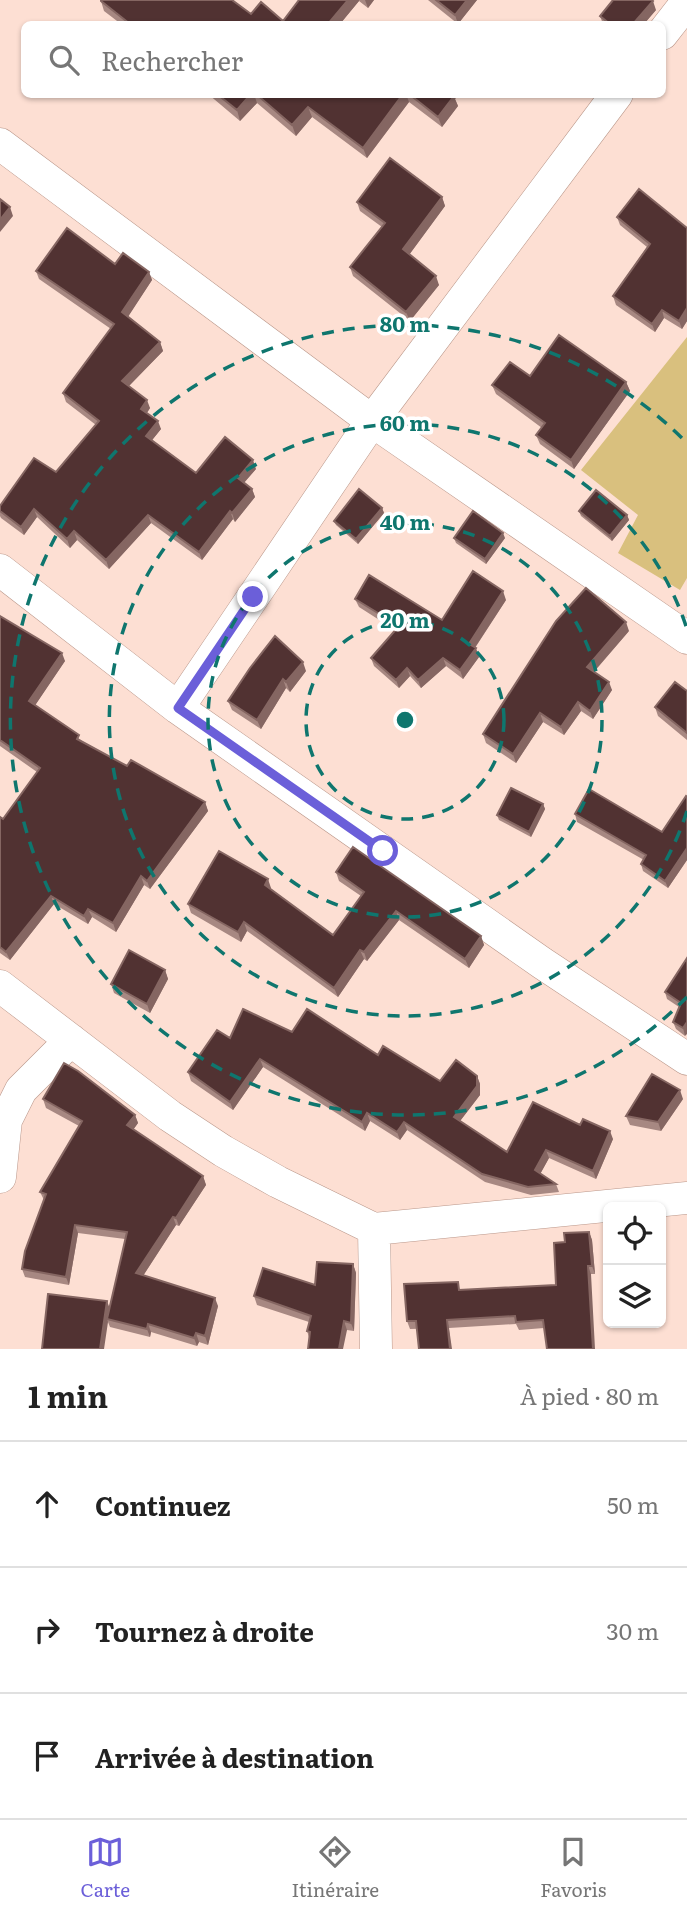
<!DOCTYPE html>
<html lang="fr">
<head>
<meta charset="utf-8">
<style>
  :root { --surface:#fff; --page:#f6f6f6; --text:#222; --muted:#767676; --line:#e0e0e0; --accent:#6b5fd9 }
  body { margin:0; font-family:Literata,serif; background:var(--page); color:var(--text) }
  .controls { position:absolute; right:21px; bottom:21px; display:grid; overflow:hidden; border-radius:10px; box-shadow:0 2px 5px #0004 }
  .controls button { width:63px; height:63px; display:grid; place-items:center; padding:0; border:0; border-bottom:2px solid var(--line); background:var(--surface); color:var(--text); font:35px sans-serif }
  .stop { position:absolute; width:21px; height:21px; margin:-16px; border:5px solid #6b5fd9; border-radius:50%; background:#fff }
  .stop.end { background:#6b5fd9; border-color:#fff; box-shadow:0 2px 7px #0008 }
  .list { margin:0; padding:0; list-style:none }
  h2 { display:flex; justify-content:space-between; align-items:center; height:91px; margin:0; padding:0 28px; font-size:30px }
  h2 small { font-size:23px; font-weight:400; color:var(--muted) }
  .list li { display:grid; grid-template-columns:46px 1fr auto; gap:21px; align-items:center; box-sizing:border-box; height:126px; padding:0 28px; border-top:2px solid var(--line) }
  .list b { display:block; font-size:26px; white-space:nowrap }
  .list em { font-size:23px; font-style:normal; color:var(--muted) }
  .icon { flex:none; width:38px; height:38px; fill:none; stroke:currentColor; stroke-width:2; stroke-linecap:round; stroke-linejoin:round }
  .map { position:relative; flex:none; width:687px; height:1349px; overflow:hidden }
  .search { position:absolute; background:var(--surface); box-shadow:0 2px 5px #0004; left:21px; right:21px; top:21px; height:77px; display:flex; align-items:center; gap:18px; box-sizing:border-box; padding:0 24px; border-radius:10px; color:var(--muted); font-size:26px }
  .sheet { height:469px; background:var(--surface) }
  nav { display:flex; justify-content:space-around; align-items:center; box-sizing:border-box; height:98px; border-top:2px solid var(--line); background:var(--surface); font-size:19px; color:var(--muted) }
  nav a { display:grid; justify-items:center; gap:4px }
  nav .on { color:var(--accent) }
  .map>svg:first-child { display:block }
  .green { fill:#d9c07e }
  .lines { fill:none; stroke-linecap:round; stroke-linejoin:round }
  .minor-casing { stroke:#ba978a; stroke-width:33 }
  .minor { stroke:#fff; stroke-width:32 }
  .wall { fill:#a78882 }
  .shaded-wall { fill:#856662 }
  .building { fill:#513232; stroke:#856662; stroke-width:2 }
  .route { stroke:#6b5fd9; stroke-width:9 }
  .ring { fill:none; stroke:#0f766e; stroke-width:3.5; stroke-dasharray:12 9 }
  .centre { fill:#0f766e; stroke:#fff; stroke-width:3.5 }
  .ring-label { font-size:21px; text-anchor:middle; font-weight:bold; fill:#0f766e; stroke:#fff; stroke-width:7; stroke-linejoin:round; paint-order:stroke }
</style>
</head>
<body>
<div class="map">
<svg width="687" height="1349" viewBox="0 0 687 1349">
  <rect width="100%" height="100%" fill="#fddfd3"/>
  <path class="green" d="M687 337V578L680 590 618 553 638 515 581 470Z"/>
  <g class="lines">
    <defs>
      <path id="minor" d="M662 34 687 2
        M0 144 372 421 687 638
        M0 570 178 708 542 963 687 1059
        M178 708 372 421 617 94
        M0 986 170 1116 223 1151 278 1182 374 1229 687 1198
        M0 1177 6 1120 21 1090 71 1040
        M374 1229 376 1349"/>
    </defs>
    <use href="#minor" class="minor-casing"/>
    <use href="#minor" class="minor"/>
  </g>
  <path class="wall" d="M299 0H374L368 8 359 1 340 24H121L104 11 101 1 251 14 283 21Z
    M428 0H477L458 24Z
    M656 10 644 24H603L600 16Z
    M208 94H459L455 99 458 106 442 127 409 102 367 158 312 117 296 136 257 103 240 121Z
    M442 197 445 206 409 255 439 285 410 321 353 276 350 267 382 227 360 211 357 202Z
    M617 217 687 228V321L682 329 664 318 655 332 616 305 613 296 647 247 620 225Z
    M115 264 149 272 152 280 128 316 160 342 163 351 129 386 150 408 147 413 161 429 152 440 196 473 256 469 244 483 252 489 255 497 235 522 233 519 202 560 151 523 109 569 77 540 70 548 37 517 24 535 1 518 0 516V506L56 472 96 425 66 402 63 393 111 329 39 279 36 271Z
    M530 376 626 382 630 391 574 469 540 444 536 435 542 428 496 394 492 385Z
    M382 508 384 513 358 544 336 525 334 521Z
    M579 511 627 515 629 520 612 541 581 516Z
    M454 538H505L486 564 456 543Z
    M355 599 442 620 506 600 475 648 479 657 463 679 446 666 421 688 410 676 399 688 374 666 371 658 395 630 359 607Z
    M0 616 65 661 35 705 82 741 127 766 205 802 208 811 150 889 144 885 116 932 92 917 88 924 54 904 10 960 0 953V817L3 819 37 772 0 746Z
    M629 631 594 672 612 690 593 719 581 711 564 735 543 722 516 763 486 743 483 734Z
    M306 671 290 692 286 688 261 729 232 710 228 701Z
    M687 691V740L658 716 655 707Z
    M687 797V860L668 888 643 871 641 864 644 860 577 822 575 814 662 832Z
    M543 804 545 809 531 837 499 820 497 815Z
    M336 872 481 936 484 945 469 968 399 920 367 961 364 959 338 997 247 931 241 942 191 913 188 904 271 888V889L333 935 361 896 339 881Z
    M687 958 685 1036 676 1029 673 1022 679 1007 667 999 665 992Z
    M165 970 168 979 150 1013 114 993 111 984Z
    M292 1032 378 1055 440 1081 477 1076 480 1084V1095L460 1121 507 1152 580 1125 613 1139 596 1179 549 1158 540 1174 556 1184 559 1192 531 1195 485 1182 407 1130 400 1140 370 1121 365 1131 263 1067 233 1110 191 1081 188 1072 230 1038Z
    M43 1099 135 1115 138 1123 133 1130 203 1176 206 1185 179 1226 176 1225 143 1276 218 1306 208 1345 199 1342 197 1346 151 1332 150 1337 110 1327 108 1322 42 1349 110 1309 125 1239 78 1233 69 1285 25 1277 22 1269 44 1200 40 1192 79 1126 46 1108Z
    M683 1099 661 1131 630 1125 626 1116Z
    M589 1232 592 1240 595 1274H591L544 1328 519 1330 516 1324 449 1328 410 1329 407 1321 461 1290 556 1285 565 1242Z
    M353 1264 356 1273 354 1331 347 1330 309 1337 307 1331 309 1322 257 1305 254 1296 315 1285Z"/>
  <path class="shaded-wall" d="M348 0H359V1L340 24H328Z
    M365 0H374L368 8Z
    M467 0H477L458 24 455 15Z
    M653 1 656 10 644 24H633Z
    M251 94H254L257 103 240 121 237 110Z
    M403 94H406L409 102 367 158 363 148Z
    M450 94H459L455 99 458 106 442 127 438 117Z
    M308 107 312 117 296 136 292 125Z
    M442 197 445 206 406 259 403 249Z
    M10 207 13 216 0 232V220Z
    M149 272 152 280 126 320 122 312Z
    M436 276 439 285 410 321 406 312Z
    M687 308V321L682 329 679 321Z
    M662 310 664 318 655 332 652 324Z
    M160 342 163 351 125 390 122 381Z
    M626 382 630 391 574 469 571 460Z
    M147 400 150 408 144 417 141 409Z
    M158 421 161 429 149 444 146 436Z
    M253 460 256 469 241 486 238 478Z
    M252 489 255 497 235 522 232 513Z
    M382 508 384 513 358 544 356 539Z
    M34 509 37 517 24 535 21 527Z
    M230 511 233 519 202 560 199 552Z
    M148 515 151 523 109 569 106 560Z
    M627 515 629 520 612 541 610 536Z
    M74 531 77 540 70 548 67 539Z
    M503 533 505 538 486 564 485 559Z
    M503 591 506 600 472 652 469 644Z
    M626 622 629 631 590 676 587 667Z
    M476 648 479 657 463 679 460 670Z
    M62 653 65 661 32 710 29 701Z
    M443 658 446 666 421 688 418 680Z
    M303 662 306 671 290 692 286 682Z
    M407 668 410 676 399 688 396 680Z
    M283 679 286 688 261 729 257 720Z
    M609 682 612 690 593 719 590 711Z
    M578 702 581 711 564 735 561 727Z
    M540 713 543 722 516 763 513 754Z
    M205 802 208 811 150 889 147 881Z
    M543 804 545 809 531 837 529 832Z
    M687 848V860L668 888 665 881Z
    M141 876 144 885 116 932 113 923Z
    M268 879 271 888 268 894 265 885Z
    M51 896 54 904 10 960 6 952Z
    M88 909 92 917 88 924 84 916Z
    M396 911 399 920 367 961 364 952Z
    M244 922 247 931 241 942 238 932Z
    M481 936 484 945 469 968 465 959Z
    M360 950 364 959 338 997 334 988Z
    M165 970 168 979 150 1013 147 1004Z
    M687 1022V1034L685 1036 683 1028Z
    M260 1059 263 1067 233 1110 230 1102Z
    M477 1076 480 1084V1095L457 1125 454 1117Z
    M680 1090 683 1099 661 1131 658 1122Z
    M367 1113 370 1121 365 1131 362 1122Z
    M135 1115 138 1123 130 1134 127 1125Z
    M404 1122 407 1130 400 1140 397 1132Z
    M610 1131 613 1139 596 1179 593 1171Z
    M546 1150 549 1158 538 1178 535 1170Z
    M203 1176 206 1185 179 1226 176 1218Z
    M173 1217 176 1225 139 1282 136 1273Z
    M75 1225 78 1233 69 1285 66 1277Z
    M589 1232 592 1240 595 1274 592 1266Z
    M353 1264 356 1273 354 1331 351 1323Z
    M588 1266 591 1274 595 1349H593Z
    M215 1298 218 1306 208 1345 205 1336Z
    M107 1301 110 1309 107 1319 108 1322 104 1349H100Z
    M447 1320 449 1328 452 1349H450Z
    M344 1321 347 1330 343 1349H339Z
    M148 1324 151 1332 150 1337 147 1329Z
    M196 1333 199 1342 197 1346 194 1338Z"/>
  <path class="building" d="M101 0H232L251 14 261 2 283 21 299 0H348L328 24H130L101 1Z
    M436 0H467L455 15Z
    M613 0H652L653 1 633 24H610L600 16Z
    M217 94H251L237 110Z
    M256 94H403L363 148 308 107 292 125Z
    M409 94H453L454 96 438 117Z
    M390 158 442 197 403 249 436 276 406 312 350 267 385 223 357 202Z
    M639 189 687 228V308L679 321 662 310 652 324 613 296 650 244 617 217Z
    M0 199 10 207 0 220Z
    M67 228 115 264 123 253 149 272 122 312 160 342 122 381 147 400 141 409 158 421 146 436 196 473 225 437 253 460 238 478 252 489 232 513 230 511 199 552 148 515 106 560 74 531 67 539 34 509 21 527 0 511V506L34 458 56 472 99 421 63 393 114 324 36 271Z
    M559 335 626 382 571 460 536 435 545 423 492 385 510 362 530 376Z
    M359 489 382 508 356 539 334 521Z
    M596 490 627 515 610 536 579 511Z
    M473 511 503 533 485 559 454 538Z
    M473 571 503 591 469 644 476 648 460 670 443 658 418 680 407 668 396 680 371 658 399 626 355 599 369 575 442 620Z
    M586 588 626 622 587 667 609 682 590 711 578 702 561 727 540 713 513 754 483 734 556 621Z
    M0 616 62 653 29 701 79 735 77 739 127 766 131 760 205 802 147 881 141 876 113 923 88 909 84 916 51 896 6 952 0 947V817L3 819 40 768 0 740Z
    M275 636 303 662 286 682 283 679 257 720 228 701 250 668Z
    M675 682 687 691V733L655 707Z
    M511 788 543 804 529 832 497 815Z
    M589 789 662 832 686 796 687 797V848L665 881 641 864 646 855 575 814Z
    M353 847 481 936 465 959 396 911 364 952 360 950 334 988 244 922 238 932 188 904 219 851 268 879 265 885 333 935 364 892 336 872Z
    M129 950 165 970 147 1004 111 984Z
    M687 958V1022L683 1028 673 1022 681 1003 665 992Z
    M243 1009 292 1032 307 1009 378 1055 383 1046 440 1081 456 1060 477 1076V1086L454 1117 507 1152 533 1102 580 1125 583 1119 610 1131 593 1171 546 1150 535 1170 556 1184 528 1187 482 1174 404 1122 397 1132 367 1113 362 1122 260 1059 230 1102 188 1072 217 1030 230 1038Z
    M64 1063 78 1071 135 1115 127 1125 203 1176 176 1218 173 1217 136 1273 215 1298 205 1336 196 1333 194 1338 148 1324 147 1329 107 1319 127 1232 75 1225 66 1277 22 1269 25 1251 46 1194 40 1192 82 1121 43 1099Z
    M652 1074 680 1090 658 1122 626 1116Z
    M589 1232 592 1266H588L593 1349H547L543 1320 516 1322 515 1316 447 1320 450 1349H419L416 1321H407L404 1284 458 1282 459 1290 556 1285 554 1243 565 1242 564 1233Z
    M317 1262 353 1264 351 1323 344 1321 339 1349H308L310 1332 307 1331 311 1316 254 1296 263 1268 315 1285Z
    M48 1294 107 1301 100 1349H42Z"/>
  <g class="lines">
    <path class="route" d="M253 597 178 708 383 851"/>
  </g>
  <g class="ring">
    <circle cx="405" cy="720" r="99"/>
    <circle cx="405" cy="720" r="197"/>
    <path d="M687 811A296 296 0 1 1 687 629"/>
    <path d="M687 997A395 395 0 1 1 687 443"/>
  </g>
  <circle cx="405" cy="720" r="10" class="centre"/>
  <g class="ring-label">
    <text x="405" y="332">80 m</text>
    <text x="405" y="431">60 m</text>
    <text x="405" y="530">40 m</text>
    <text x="405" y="628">20 m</text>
  </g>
</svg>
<div class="controls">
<button><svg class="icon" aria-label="locate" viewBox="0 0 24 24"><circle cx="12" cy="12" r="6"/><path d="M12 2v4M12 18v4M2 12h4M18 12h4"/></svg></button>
<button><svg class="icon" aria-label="layers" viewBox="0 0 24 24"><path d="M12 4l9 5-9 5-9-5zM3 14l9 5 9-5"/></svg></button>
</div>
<div class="stop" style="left:383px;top:851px"></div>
<div class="stop end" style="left:253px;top:597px"></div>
<div class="search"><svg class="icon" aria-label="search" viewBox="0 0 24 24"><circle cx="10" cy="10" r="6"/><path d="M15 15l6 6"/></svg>Rechercher</div>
</div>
<section class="sheet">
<h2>1 min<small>À pied · 80 m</small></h2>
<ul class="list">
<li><svg class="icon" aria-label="ahead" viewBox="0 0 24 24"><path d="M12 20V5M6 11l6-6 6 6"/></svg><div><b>Continuez</b></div><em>50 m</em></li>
<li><svg class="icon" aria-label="right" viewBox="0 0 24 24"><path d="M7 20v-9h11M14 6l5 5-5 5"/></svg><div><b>Tournez à droite</b></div><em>30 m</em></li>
<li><svg class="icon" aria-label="arrive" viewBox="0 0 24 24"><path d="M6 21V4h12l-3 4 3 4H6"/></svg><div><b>Arrivée à destination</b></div></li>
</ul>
</section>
<nav>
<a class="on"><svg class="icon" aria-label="map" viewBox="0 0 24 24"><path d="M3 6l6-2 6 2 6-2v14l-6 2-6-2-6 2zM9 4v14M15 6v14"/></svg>Carte</a>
<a><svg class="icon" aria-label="directions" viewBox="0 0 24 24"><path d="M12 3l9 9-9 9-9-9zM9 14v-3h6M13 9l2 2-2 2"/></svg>Itinéraire</a>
<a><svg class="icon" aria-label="saved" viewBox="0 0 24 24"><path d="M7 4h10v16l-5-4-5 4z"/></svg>Favoris</a>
</nav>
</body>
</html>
